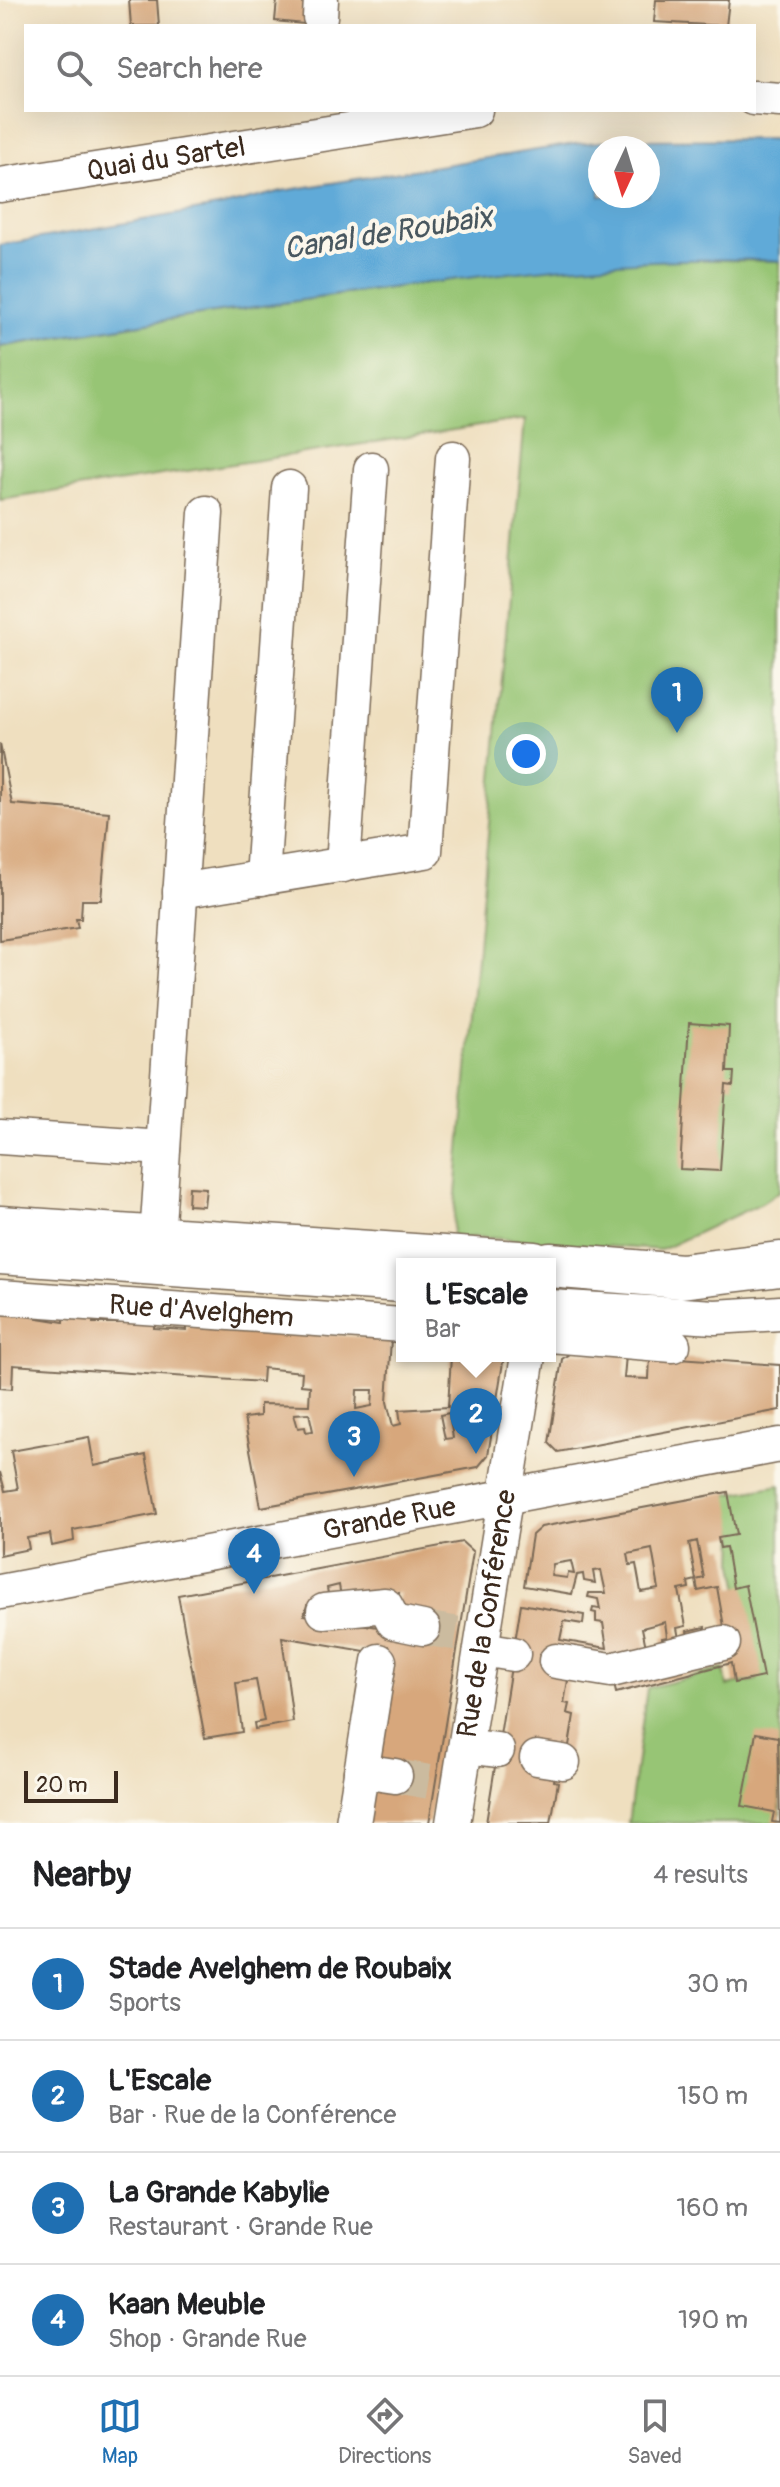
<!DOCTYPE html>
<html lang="en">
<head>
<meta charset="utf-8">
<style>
  :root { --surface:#fff; --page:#f6f6f6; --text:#202124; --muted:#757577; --line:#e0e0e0; --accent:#1f6fb2 }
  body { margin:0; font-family:Pangolin,sans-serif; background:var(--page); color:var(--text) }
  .compass { position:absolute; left:588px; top:136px; width:72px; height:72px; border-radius:50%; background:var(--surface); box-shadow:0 8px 32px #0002; rotate:184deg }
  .scale { position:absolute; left:24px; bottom:20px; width:94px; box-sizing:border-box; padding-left:8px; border:4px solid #3b2a1e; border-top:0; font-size:22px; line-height:28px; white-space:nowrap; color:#3b2a1e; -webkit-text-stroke:6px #fbf7ec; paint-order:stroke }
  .you { position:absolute; left:526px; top:754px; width:28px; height:28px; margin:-20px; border:6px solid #fff; border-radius:50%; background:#1a73e8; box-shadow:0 0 0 12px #1a73e833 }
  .badge { display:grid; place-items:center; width:52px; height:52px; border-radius:50%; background:var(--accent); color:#fff; font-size:26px; font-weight:700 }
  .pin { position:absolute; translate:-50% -66px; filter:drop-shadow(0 2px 4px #0008) }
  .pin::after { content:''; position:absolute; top:42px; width:28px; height:24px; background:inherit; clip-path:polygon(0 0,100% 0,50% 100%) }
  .popup { position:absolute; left:396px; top:1258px; width:160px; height:104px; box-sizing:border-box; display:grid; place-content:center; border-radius:0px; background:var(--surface); filter:drop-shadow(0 2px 6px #0005); font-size:26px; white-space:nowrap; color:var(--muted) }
  .popup b { font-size:30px; color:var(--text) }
  .popup::after { content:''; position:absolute; left:50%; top:100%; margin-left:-16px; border:16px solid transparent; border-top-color:var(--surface) }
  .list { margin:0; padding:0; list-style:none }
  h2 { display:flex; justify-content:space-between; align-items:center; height:104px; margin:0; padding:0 32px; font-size:34px }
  h2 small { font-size:26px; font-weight:400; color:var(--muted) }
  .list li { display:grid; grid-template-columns:52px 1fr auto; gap:24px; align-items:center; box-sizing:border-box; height:112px; padding:0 32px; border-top:2px solid var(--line) }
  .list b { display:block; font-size:30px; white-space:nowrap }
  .list p { margin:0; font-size:26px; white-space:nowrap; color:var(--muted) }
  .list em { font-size:26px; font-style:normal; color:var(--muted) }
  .icon { flex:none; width:44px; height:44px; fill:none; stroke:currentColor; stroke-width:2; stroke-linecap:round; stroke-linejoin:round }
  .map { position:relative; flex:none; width:780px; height:1823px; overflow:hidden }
  .search { position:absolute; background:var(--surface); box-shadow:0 8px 32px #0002; left:24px; right:24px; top:24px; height:88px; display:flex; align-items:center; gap:20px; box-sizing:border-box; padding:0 28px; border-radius:0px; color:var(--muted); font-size:30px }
  .sheet { height:552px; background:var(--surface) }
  nav { display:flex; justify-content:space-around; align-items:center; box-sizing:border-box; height:112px; border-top:2px solid var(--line); background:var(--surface); font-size:22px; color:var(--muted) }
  nav a { display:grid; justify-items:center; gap:4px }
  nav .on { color:var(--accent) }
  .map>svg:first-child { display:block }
  .green { fill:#97c574; stroke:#697849; stroke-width:2 }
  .water { fill:#60aad8; stroke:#4e6a7b; stroke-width:2; fill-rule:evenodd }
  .building { fill:#d7a77c; fill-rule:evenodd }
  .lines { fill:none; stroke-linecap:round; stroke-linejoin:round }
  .minor-tunnel { stroke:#cbbb9f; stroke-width:34; stroke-dasharray:34 17; stroke-linecap:butt }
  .minor-casing { stroke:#7a6956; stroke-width:37 }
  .major-casing { stroke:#7a6956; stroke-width:47 }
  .minor { stroke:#fff; stroke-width:34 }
  .major { stroke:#fff; stroke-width:44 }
  .labels { text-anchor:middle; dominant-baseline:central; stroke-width:8; stroke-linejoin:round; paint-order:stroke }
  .street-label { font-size:28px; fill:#3b2a1e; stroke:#fbf7ec }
  .water-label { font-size:30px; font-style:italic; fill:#48575f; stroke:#fbf7ec }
</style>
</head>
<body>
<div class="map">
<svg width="780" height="1823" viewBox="0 0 780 1823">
  <rect width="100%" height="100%" fill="#fbf7ec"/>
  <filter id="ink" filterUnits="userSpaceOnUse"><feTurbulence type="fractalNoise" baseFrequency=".0125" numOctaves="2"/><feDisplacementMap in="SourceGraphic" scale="16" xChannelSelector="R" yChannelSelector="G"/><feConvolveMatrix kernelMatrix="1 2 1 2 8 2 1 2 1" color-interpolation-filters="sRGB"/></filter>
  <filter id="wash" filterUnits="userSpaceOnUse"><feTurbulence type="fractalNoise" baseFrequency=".006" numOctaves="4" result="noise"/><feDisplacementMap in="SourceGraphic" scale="32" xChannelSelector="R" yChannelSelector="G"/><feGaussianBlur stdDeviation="1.8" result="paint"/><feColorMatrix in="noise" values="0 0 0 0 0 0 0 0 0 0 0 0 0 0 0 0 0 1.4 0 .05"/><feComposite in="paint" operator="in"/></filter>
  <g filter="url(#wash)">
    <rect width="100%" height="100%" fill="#efdfbf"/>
    <path class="green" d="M668 259 780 261V1191L762 1203 661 1250 475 1237 452 1239 525 419 0 500V347C118 327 236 309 354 293 459 278 562 264 668 259Z
      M780 1485V1823H628L647 1688 724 1669 727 1686 757 1680 734 1564 735 1531 721 1496Z"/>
    <path class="water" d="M780 139V261C638 254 499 273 359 292 239 309 119 326 0 347V245L223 206 282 191 574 144 622 140ZM600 148H648V196H600Z"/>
    <g id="blocks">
      <path class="building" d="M129 0H157L159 26H131Z
        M277 0H306L304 24 275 21Z
        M656 0H729L726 26 654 22Z
        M0 744 12 804 109 812 101 900H82L81 919H76L78 928 0 940Z
        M689 1023 729 1026 727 1072H734L733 1086 726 1085 720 1171 680 1169Z
        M189 1187 206 1188 204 1206 188 1205Z
        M0 1312 64 1322V1317L93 1319V1323H154V1328L186 1330V1325L391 1339 387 1402 393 1426 401 1424 399 1410 448 1407 451 1356H504L488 1455 478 1467 261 1507 244 1418 260 1416V1404L309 1405 310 1386 301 1385 302 1372 263 1368 262 1382 13 1365 12 1389 0 1388ZM357 1390H373L372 1406 356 1409ZM309 1413 313 1431 306 1432 305 1427 298 1428 294 1414ZM449 1413 453 1438 445 1439 440 1415Z
        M572 1352 626 1355 624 1378 649 1379 650 1356 780 1365V1410L558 1452 549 1443 562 1359Z
        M89 1437 94 1466 146 1455 157 1514 73 1530 74 1541 52 1546 50 1534 27 1538 29 1549 0 1555V1472L5 1491 18 1489 11 1451Z
        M728 1492 736 1535 718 1538 720 1548 726 1547 733 1588 745 1585 763 1677 734 1683 731 1663 616 1693 612 1674 728 1645 720 1634 725 1632 717 1587 698 1591 696 1580 704 1578 697 1541 689 1543 696 1580 688 1582 689 1588 679 1590 686 1626 677 1628 680 1644 689 1641 687 1631 705 1627V1644L659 1656 657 1649 664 1648 662 1638 667 1637 665 1622 642 1628 647 1652 610 1661 608 1653 597 1652 595 1663 557 1656 555 1667 570 1669 564 1703 569 1704 567 1713 574 1715 567 1758 538 1753 535 1771 549 1774 550 1765 556 1766 554 1781 558 1782 551 1823H486L521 1604 584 1615 583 1624 564 1621 560 1640 607 1648 603 1623 596 1622V1613L592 1612 593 1608 600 1609 598 1599 588 1597 589 1593H606L601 1570 593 1571 595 1583 584 1581 583 1574 577 1575 572 1594 524 1586 532 1535 541 1527ZM652 1549 659 1589 641 1592 636 1564 630 1565 628 1554ZM571 1561 574 1574 568 1573 567 1578 551 1576 553 1564Z
        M462 1542 473 1552 429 1823H362L389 1655 282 1637 293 1722 255 1729 254 1723 264 1721 256 1680 236 1683 242 1732 205 1738 178 1595ZM339 1585 342 1603 399 1593 395 1615 402 1631 304 1615 307 1605H330L327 1588Z
        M756 1733 778 1737 780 1823 772 1822 774 1812 742 1806Z"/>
    </g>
  </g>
  <g filter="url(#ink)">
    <use href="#blocks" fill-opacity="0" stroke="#7a6956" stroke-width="2"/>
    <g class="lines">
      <path class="minor-tunnel" d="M423 1628 460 1634
        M395 1776 435 1783"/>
      <defs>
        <g id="minor">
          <path d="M320 17 321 0"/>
          <path d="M754 98 780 100"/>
          <path id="s1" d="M0 185 475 110"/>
          <path d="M343 865 371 469"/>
          <path d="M262 878 289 488"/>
          <path d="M180 891 425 851 453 458"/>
          <path d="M0 1137 163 1148"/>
          <path d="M157 1239 206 513"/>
          <path d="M0 1257 402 1285"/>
          <path id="s2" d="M0 1297 402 1325"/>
          <path d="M550 1307 715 1317 780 1313"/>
          <path d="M550 1335 673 1345"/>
          <path id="s3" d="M0 1592 780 1445"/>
          <path d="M324 1611 385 1605 394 1622 423 1628"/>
          <path d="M482 1649 513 1654"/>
          <path d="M556 1661 611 1670 723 1643"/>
          <path d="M466 1746 497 1750"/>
          <path d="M537 1758 563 1762"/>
          <path d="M361 1771 395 1776"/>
          <path d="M353 1823 379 1661"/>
          <path id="s4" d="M453 1823 528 1356"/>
        </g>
        <path id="major" d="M0 1228 534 1264
          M550 1265 681 1276 780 1264"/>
      </defs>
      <use href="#minor" class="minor-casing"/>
      <use href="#major" class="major-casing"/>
      <use href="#minor" class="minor"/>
      <use href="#major" class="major"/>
    </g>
  </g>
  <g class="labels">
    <g class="street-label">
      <text stroke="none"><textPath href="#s1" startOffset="168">Quai du Sartel</textPath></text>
      <text stroke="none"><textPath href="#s2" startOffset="202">Rue d'Avelghem</textPath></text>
      <text stroke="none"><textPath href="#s3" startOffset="396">Grande Rue</textPath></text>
      <text stroke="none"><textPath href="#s4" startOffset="212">Rue de la Conférence</textPath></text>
    </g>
    <g class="water-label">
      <text transform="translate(388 233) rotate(-9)">Canal de Roubaix</text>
    </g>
  </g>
</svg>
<svg class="compass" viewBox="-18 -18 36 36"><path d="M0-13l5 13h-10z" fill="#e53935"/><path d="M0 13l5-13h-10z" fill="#757577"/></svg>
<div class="scale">20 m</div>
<div class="you"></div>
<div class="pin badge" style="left:677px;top:733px">1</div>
<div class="pin badge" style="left:476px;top:1454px">2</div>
<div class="popup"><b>L'Escale</b>Bar</div>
<div class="pin badge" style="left:354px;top:1477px">3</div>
<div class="pin badge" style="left:254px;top:1594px">4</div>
<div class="search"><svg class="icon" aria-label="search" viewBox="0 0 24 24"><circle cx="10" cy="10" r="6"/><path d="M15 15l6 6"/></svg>Search here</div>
</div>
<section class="sheet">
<h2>Nearby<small>4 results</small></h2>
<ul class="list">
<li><span class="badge">1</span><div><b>Stade Avelghem de Roubaix</b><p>Sports</p></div><em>30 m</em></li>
<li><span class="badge">2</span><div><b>L'Escale</b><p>Bar · Rue de la Conférence</p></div><em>150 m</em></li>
<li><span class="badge">3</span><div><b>La Grande Kabylie</b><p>Restaurant · Grande Rue</p></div><em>160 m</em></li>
<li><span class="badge">4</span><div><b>Kaan Meuble</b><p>Shop · Grande Rue</p></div><em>190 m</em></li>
</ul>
</section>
<nav>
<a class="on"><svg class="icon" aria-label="map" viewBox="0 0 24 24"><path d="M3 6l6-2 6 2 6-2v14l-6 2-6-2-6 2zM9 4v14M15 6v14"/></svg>Map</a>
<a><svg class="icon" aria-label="directions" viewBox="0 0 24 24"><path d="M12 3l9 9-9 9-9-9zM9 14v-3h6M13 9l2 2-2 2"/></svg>Directions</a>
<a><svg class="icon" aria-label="saved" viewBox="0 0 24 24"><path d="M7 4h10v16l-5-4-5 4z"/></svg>Saved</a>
</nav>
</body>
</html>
